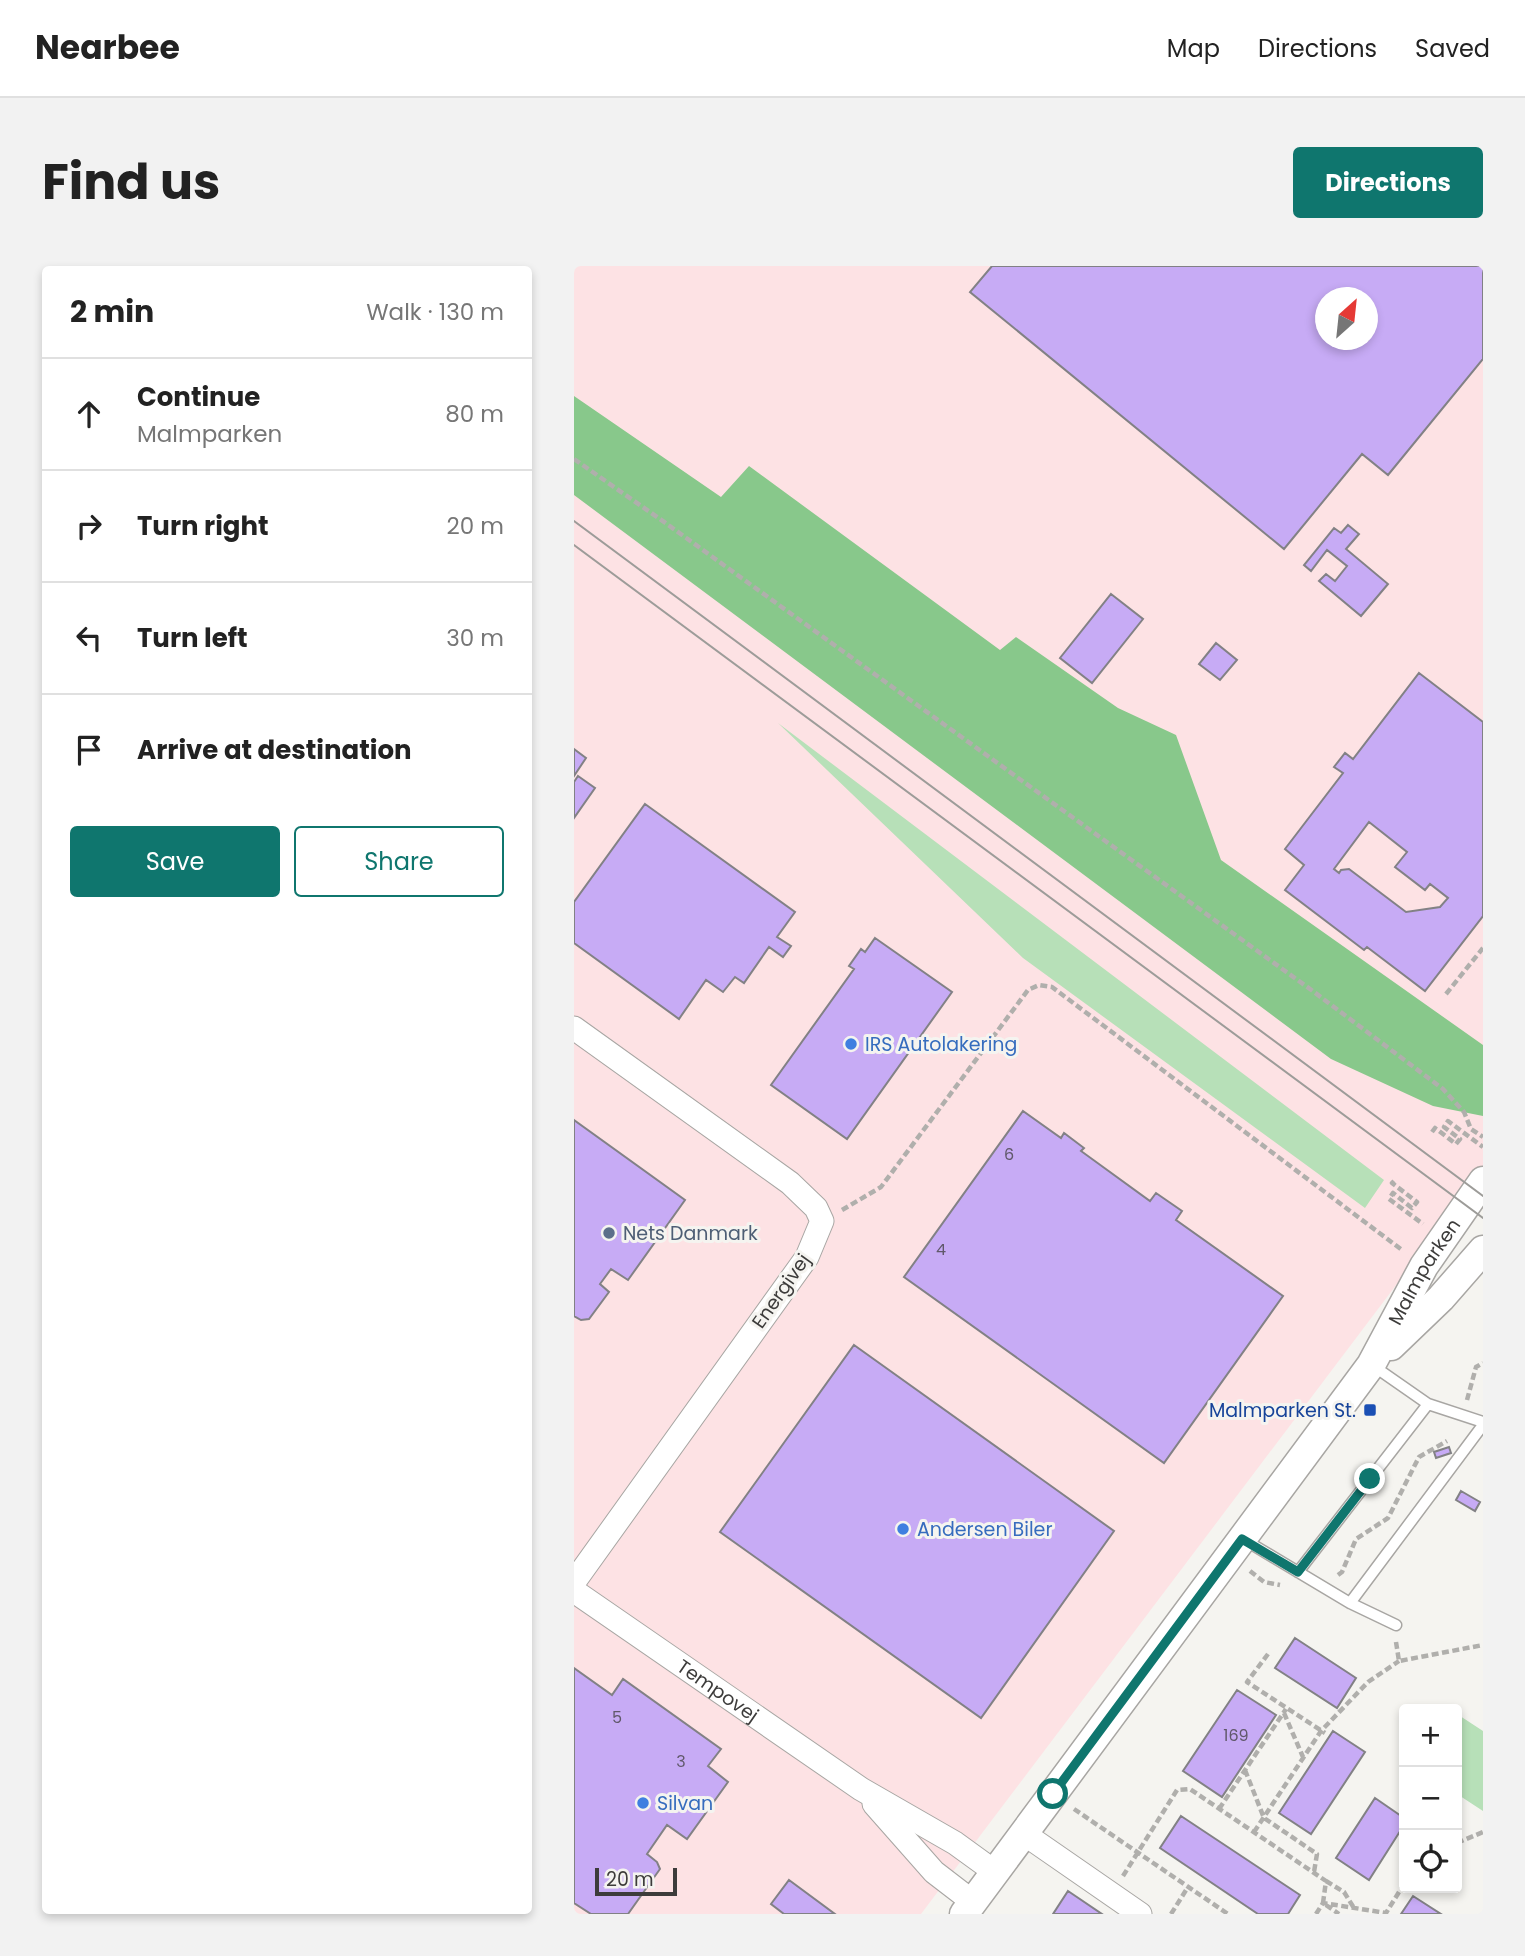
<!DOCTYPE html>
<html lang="en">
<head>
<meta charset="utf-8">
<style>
  :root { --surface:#fff; --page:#f2f2f2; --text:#222; --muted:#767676; --line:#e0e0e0; --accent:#0f766e }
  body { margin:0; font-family:Poppins,sans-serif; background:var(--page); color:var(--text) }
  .controls { position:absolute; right:21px; bottom:21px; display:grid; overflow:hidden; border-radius:7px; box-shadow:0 4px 10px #0003 }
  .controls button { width:63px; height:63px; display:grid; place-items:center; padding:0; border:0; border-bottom:2px solid var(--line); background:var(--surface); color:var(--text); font:35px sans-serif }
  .compass { position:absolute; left:741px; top:21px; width:63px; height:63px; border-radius:50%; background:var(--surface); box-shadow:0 4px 10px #0003; rotate:27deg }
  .scale { position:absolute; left:21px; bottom:18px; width:82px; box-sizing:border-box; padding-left:7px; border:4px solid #3d3c3b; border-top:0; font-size:19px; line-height:24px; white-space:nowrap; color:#3d3c3b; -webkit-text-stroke:5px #f5f4f0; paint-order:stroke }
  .stop { position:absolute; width:21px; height:21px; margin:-16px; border:5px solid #0f766e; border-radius:50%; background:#fff }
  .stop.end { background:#0f766e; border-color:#fff; box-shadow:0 2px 7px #0008 }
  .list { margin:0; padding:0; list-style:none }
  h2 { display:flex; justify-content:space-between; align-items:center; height:91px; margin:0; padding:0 28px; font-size:30px }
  h2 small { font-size:23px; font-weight:400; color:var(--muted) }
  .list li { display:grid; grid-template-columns:46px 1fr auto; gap:21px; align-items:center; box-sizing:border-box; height:112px; padding:0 28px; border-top:2px solid var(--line) }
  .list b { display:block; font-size:26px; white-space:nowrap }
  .list p { margin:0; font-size:23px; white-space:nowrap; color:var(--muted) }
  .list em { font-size:23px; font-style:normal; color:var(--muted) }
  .actions { display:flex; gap:14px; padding:21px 28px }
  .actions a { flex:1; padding:16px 0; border:2px solid var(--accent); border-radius:7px; text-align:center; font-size:24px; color:var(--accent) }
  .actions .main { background:var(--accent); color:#fff }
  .icon { flex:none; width:38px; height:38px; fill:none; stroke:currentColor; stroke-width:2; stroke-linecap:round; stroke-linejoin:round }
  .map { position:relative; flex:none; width:909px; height:1648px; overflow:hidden; border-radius:7px }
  header { display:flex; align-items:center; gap:42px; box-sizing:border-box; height:98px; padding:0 35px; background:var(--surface); border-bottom:2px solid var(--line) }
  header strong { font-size:33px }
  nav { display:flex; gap:38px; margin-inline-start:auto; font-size:24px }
  .intro { display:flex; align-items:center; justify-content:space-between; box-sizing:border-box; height:168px; padding:0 42px }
  h1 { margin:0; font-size:49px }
  .button { padding:18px 32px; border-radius:7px; background:var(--accent); color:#fff; font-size:24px; font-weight:700 }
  main { display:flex; gap:42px; padding:0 42px }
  aside { flex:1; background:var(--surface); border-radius:7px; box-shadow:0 4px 10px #0003 }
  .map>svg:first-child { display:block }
  .industrial { fill:#fde2e4; fill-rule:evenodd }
  .green { fill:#b7e0b8 }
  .forest { fill:#88c88b }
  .building { fill:#c7abf5; stroke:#828185; stroke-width:2; fill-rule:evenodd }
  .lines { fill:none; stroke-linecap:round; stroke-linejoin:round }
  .service-casing { stroke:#a8a6a3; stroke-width:13 }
  .minor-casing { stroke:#a8a6a3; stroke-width:25 }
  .tertiary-casing { stroke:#a8a6a3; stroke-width:31 }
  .path { stroke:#b0afac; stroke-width:4.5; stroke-dasharray:7 3.5; stroke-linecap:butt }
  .service { stroke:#fff; stroke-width:10 }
  .minor { stroke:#fff; stroke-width:23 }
  .tertiary { stroke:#fff; stroke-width:28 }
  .tram { stroke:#9d9c99; stroke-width:2 }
  .route { stroke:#0f766e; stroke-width:9 }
  .shop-dot { fill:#3f7fe0; stroke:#f5f4f0; stroke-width:2.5 }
  .service-dot { fill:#5c6f8a; stroke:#f5f4f0; stroke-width:2.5 }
  .transit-dot { fill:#1a4fb4; stroke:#f5f4f0; stroke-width:2.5 }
  .labels { text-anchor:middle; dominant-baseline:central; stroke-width:6; stroke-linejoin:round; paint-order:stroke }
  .number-label { font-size:16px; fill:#60586a }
  .shop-label { font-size:19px; fill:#366cbe; stroke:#f5f4f0; text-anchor:start }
  .service-label { font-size:19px; fill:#4e5e75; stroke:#f5f4f0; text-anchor:start }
  .street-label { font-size:19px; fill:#3d3c3b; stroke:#f5f4f0 }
  .transit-label { font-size:19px; fill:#164399; stroke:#f5f4f0; text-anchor:end }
</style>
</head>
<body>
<header>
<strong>Nearbee</strong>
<nav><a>Map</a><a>Directions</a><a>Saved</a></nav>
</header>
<div class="intro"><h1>Find us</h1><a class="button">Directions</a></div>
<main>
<aside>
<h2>2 min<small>Walk · 130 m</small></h2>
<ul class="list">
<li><svg class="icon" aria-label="ahead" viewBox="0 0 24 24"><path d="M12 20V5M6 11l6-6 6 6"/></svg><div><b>Continue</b><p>Malmparken</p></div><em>80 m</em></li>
<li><svg class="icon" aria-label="right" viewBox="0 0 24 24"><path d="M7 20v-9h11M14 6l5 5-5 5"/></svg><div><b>Turn right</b></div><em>20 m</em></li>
<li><svg class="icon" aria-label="left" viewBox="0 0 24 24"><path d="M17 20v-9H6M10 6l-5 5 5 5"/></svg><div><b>Turn left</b></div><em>30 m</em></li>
<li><svg class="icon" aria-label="arrive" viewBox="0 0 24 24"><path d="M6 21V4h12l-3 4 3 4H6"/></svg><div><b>Arrive at destination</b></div></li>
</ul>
<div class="actions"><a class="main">Save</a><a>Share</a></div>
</aside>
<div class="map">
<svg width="909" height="1648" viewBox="0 0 909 1648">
  <rect width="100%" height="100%" fill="#f5f4f0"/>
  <path class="industrial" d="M0 0H909V904L347 1648H0ZM752 32H794V74H752Z"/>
  <path class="green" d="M204 457 810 914 791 942 449 692Z
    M883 1448 909 1465V1545L883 1528Z"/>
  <path class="forest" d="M0 130 147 231 175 200 426 384 442 371 544 442 602 469 647 594 909 779V850L859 840 757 793 0 229Z"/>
  <path class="building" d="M418 0H909V93L814 209 788 188 710 283 396 26ZM752 32H794V74H752Z
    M774 259 785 268 772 283 814 318 787 350 745 315 752 308 761 315 773 300 753 284 737 305 730 299 760 262 767 267Z
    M537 328 569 353 518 417 486 392Z
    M642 377 663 394 646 414 625 398Z
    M845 407 909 456V650L851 725 793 681 790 684 711 624 730 599 711 583 769 507 760 501 771 487 779 493ZM795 556 833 586 821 601 851 624 856 618 874 632 866 641 832 646 775 603 767 604 765 607 760 603Z
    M0 483 12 492 0 510Z
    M4 510 21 522 0 552V516Z
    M71 538 221 646 203 671 217 680 209 691 195 681 170 717 161 711 149 726 132 714 105 753 0 677V636Z
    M301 672 378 726 273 873 197 819 280 703 275 700 287 683 291 686Z
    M449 845 487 872 490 867 510 882 507 885 576 935 582 927 608 945 602 954 709 1030 590 1197 330 1011Z
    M0 854 111 934 54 1014 37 1003 26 1018 35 1026 15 1053 7 1054 0 1050Z
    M280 1079 540 1265 407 1452 146 1266Z
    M875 1181 877 1187 862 1192 860 1186Z
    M887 1225 906 1236 901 1245 882 1234Z
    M721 1372 782 1412 763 1442 701 1402Z
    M0 1402 38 1429 49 1413 147 1483 134 1500 154 1516 113 1573 93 1559 73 1588 83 1596 86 1603 54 1648H17L0 1637Z
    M663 1424 702 1449 648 1531 609 1505Z
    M759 1465 791 1486 737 1568 705 1547Z
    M801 1532 830 1552V1559L795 1614 762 1592Z
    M607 1550 726 1629 714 1648H684L586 1582Z
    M215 1614 261 1648H210L197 1638Z
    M494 1625 528 1648H479Z
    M839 1630 867 1648H827Z"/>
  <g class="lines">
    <defs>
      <path id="service" d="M798 1099 854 1138 909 1156
        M669 1273 776 1337 822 1359
        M724 1306 854 1138
        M776 1337 909 1159"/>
      <g id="minor">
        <path d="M0 762 216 917 242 942 248 955 233 991 0 1316"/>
        <path id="s1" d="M0 1325 287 1523 381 1577 421 1606"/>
        <path d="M300 1538 360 1606 399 1636"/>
        <path d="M449 1567 566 1648"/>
      </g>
      <g id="tertiary">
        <path d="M817 1080 867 1032 909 984"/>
        <path id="s2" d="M390 1648 797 1099 850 1000 909 915"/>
      </g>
    </defs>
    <use href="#service" class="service-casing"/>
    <use href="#minor" class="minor-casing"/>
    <use href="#tertiary" class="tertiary-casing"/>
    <path class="path" d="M0 193 86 253 736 723 869 823 890 846 897 863 909 871
      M872 728 909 682
      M858 866 861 862 882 878 886 873 870 861 874 855 909 881
      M820 915 818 917 843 936 838 942 819 927 815 933 849 958
      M268 944 307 921 454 724 465 719 478 721 828 984
      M893 1134 902 1101 909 1097
      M676 1305 690 1316 706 1319
      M764 1309 768 1306 782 1273 814 1252 845 1191 873 1175
      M822 1376 825 1395 909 1379
      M694 1388 673 1416 751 1467
      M710 1447 729 1491
      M671 1504 690 1552 743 1588 740 1606
      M500 1543 654 1648
      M645 1543 712 1443
      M680 1566 747 1465 794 1416 825 1395
      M883 1577 909 1566
      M549 1610 603 1524 616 1523 752 1615 749 1637 765 1648
      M752 1615 770 1626 780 1642
      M597 1648 614 1621
      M742 1648 749 1637 812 1647 830 1618"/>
    <use href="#service" class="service"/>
    <use href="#minor" class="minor"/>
    <use href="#tertiary" class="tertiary"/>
    <path class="tram" d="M0 255 909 930
      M0 279 909 952"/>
  </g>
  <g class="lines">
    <path class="route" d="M479 1528 668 1273 724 1306 796 1213"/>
  </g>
  <g class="shop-dot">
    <circle cx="277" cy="778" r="7"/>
    <circle cx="329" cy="1263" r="7"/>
    <circle cx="69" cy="1537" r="7"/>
  </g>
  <circle class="service-dot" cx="35" cy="967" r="7"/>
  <rect class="transit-dot" x="789" y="1137" width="14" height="14" rx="3.5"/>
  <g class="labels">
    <g class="number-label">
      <text x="435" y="888">6</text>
      <text x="367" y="983">4</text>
      <text x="43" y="1451">5</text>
      <text x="662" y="1469">169</text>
      <text x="107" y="1495">3</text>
    </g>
    <g class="shop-label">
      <text x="291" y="778">IRS Autolakering</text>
      <text x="343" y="1263">Andersen Biler</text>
      <text x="83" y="1537">Silvan</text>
    </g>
    <g class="service-label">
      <text x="49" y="967">Nets Danmark</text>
    </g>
    <g class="street-label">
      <text stroke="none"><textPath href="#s2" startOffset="791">Malmparken</textPath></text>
      <text transform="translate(207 1025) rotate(-55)">Energivej</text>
      <text stroke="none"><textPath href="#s1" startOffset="175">Tempovej</textPath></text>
    </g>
    <g class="transit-label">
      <text x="782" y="1144">Malmparken St.</text>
    </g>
  </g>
</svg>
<div class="controls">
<button>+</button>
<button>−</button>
<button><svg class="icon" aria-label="locate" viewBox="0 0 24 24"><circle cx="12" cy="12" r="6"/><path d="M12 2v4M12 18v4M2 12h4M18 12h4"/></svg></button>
</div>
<svg class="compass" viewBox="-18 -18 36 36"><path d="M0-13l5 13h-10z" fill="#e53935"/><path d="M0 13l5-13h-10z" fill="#767676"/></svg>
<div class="scale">20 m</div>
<div class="stop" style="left:479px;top:1528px"></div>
<div class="stop end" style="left:796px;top:1213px"></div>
</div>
</main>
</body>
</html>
